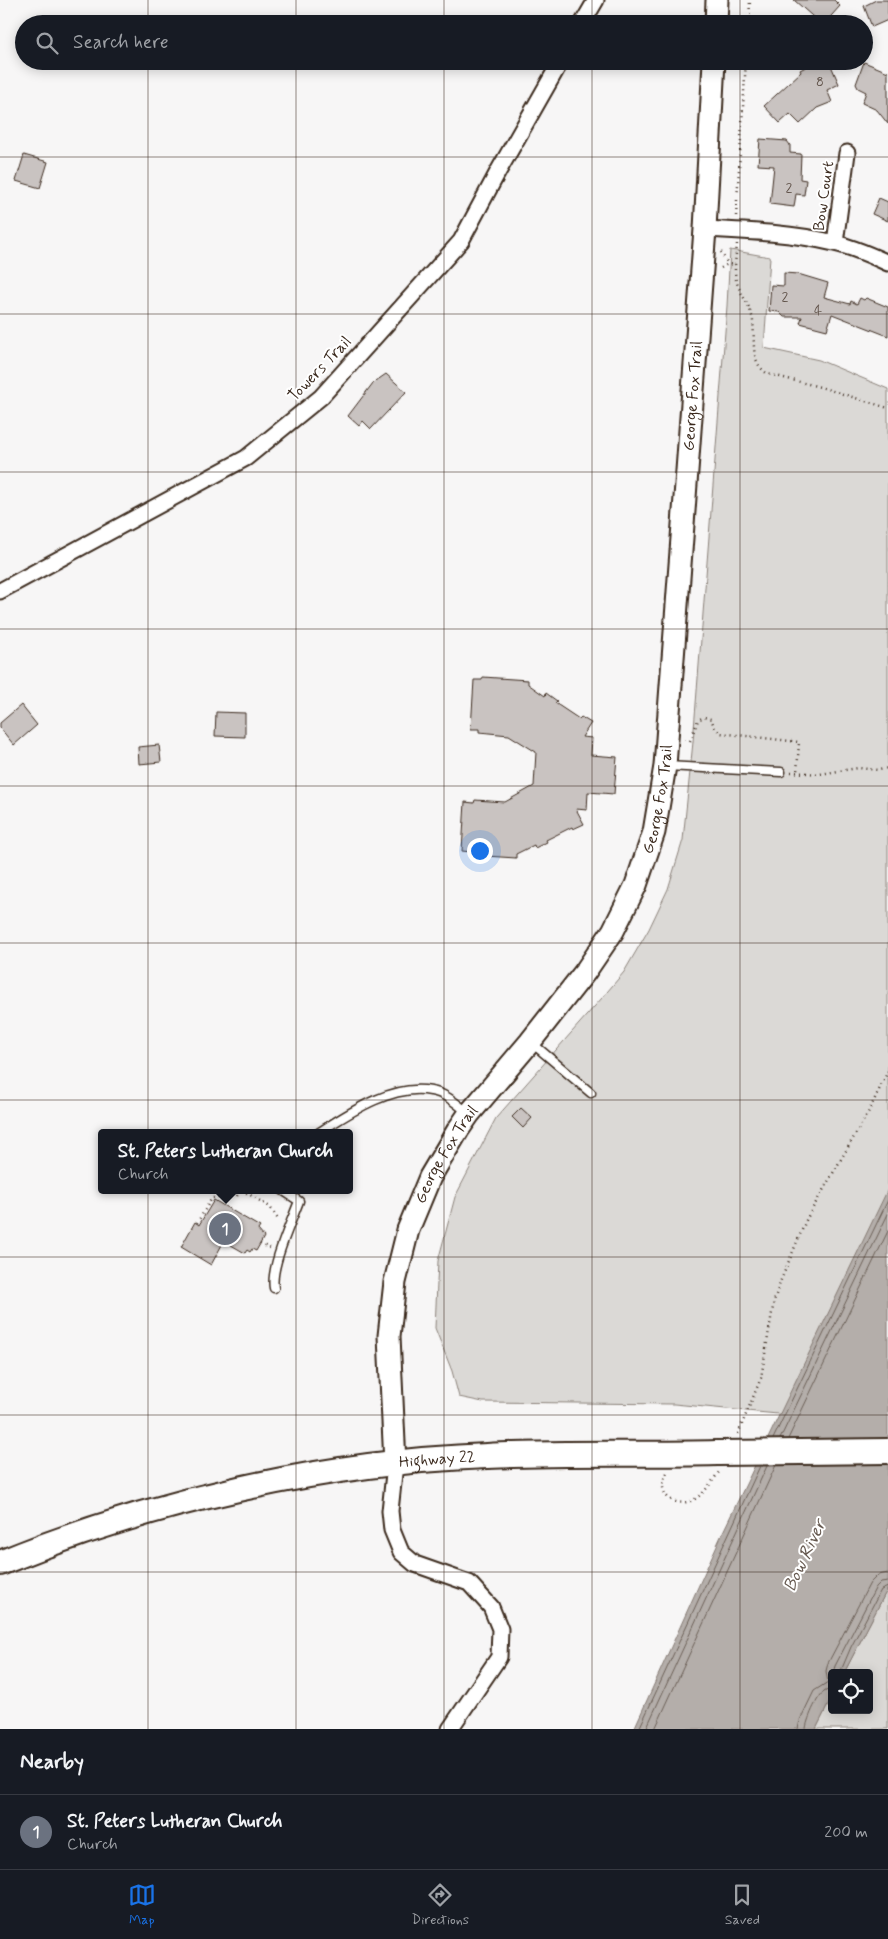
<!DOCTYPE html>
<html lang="en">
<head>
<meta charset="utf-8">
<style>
  :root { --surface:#171b24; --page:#20242c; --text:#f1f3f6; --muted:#9ea1a6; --line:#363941; --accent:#1a73e8 }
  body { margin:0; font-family:Mynerve,sans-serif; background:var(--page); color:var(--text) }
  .controls { position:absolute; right:15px; bottom:15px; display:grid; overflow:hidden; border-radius:5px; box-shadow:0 2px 12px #0003 }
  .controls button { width:45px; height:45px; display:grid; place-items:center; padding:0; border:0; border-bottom:1px solid var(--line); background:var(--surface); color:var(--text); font:25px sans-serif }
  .you { position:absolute; left:479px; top:850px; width:18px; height:18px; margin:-12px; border:4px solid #fff; border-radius:50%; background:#1a73e8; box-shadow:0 0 0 8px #1a73e833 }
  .badge { display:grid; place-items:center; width:32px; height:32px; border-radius:50%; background:var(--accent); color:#fff; font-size:16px; font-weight:700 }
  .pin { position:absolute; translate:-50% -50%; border:2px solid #fff; box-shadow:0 1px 5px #0006 }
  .popup { position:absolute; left:98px; top:1129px; width:255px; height:65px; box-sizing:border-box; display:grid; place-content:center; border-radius:5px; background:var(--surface); filter:drop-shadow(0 1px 4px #0005); font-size:16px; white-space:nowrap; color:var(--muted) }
  .popup b { font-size:19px; color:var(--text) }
  .popup::after { content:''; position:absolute; left:50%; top:100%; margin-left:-10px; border:10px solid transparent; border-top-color:var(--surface) }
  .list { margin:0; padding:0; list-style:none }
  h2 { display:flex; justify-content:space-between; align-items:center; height:65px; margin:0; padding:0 20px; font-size:21px }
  h2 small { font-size:16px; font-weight:400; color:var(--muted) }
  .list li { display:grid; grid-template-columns:32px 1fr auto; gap:15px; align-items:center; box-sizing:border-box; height:75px; padding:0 20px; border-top:1px solid var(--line) }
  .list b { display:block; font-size:19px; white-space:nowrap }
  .list p { margin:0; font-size:16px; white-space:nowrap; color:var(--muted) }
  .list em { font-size:16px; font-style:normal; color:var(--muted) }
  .icon { flex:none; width:28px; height:28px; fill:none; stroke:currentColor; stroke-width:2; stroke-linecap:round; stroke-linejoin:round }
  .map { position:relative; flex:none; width:888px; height:1729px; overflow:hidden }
  .search { position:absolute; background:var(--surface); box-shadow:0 2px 12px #0003; left:15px; right:15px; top:15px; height:55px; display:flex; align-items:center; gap:12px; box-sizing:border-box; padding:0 18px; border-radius:28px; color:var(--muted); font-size:19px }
  .sheet { height:140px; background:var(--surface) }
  nav { display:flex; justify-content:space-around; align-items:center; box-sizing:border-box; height:70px; border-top:1px solid var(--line); background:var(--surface); font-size:14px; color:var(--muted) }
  nav a { display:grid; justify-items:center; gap:2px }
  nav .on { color:var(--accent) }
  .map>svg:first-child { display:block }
  .green { fill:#dbd9d6; stroke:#8b827a }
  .water { fill:#b4aeaa; stroke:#847972 }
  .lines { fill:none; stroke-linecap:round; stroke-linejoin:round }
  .shore { stroke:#6b5f56; stroke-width:1 }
  .building { fill:#c9c3c1; stroke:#3b2a1e }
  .lane-casing { stroke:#3b2a1e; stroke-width:11 }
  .street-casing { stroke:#3b2a1e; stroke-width:19 }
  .secondary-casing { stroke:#3b2a1e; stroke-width:25 }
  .primary-casing { stroke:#3b2a1e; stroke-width:28 }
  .path { stroke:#3b2a1e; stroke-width:2.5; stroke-dasharray:1 4; stroke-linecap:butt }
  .lane { stroke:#fff; stroke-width:8 }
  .street { stroke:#fff; stroke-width:15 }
  .secondary { stroke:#fff; stroke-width:21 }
  .primary { stroke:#fff; stroke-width:24 }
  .primary-bridge-casing { stroke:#3b2a1e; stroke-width:28; stroke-linecap:butt }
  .primary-bridge { stroke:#fff; stroke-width:24 }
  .grid { fill:none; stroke:#3b2a1e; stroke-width:1; stroke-opacity:0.55 }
  .labels { text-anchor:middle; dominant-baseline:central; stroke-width:4; stroke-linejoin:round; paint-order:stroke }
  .number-label { font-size:14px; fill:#5e5047 }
  .street-label { font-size:16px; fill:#3b2a1e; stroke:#fff }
  .water-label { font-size:18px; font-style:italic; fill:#65584f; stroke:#fff }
</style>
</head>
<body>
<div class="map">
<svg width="888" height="1729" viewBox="0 0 888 1729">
  <rect width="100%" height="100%" fill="#f7f6f6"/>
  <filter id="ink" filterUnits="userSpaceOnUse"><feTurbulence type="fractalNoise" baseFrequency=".02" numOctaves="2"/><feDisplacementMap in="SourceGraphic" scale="10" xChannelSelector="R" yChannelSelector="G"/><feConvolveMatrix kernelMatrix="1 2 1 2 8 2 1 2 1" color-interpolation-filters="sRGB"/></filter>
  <g filter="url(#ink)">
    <path class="green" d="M730 250 770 257 764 348 819 360 888 389V1209L788 1415 674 1404 483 1402 459 1397 452 1371 435 1328 438 1261 455 1197 496 1118 602 998 624 972 649 929 668 889 683 840 693 742 727 306Z
      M888 1588V1729H816L832 1697V1710H869V1673H844Z"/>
    <path class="water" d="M888 1189V1588L844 1673H832V1697L816 1729H634L722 1534Z"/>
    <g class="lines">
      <path class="shore" d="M773 1439 888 1200
        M780 1439 888 1214
        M788 1439 888 1231
        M833 1673 835 1666 876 1587 881 1582 888 1581
        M840 1673 851 1647 881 1590 888 1587
        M639 1729 760 1466
        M646 1729 767 1466
        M655 1729 776 1465
        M798 1729 800 1720 814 1691 828 1682 826 1671 828 1663 870 1583 878 1575 888 1573
        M806 1729C806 1722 817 1696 824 1692 827 1690 828 1690 832 1690"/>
    </g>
    <path class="building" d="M794 0H834L840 6 824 24H821Z
      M876 0H888V20L872 27 864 6Z
      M817 61H829L839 84 827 90 832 102 817 108 800 124 790 114 780 123 764 106 801 72 800 70Z
      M864 62 888 72V124L877 110 862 103 866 92 858 88 856 84Z
      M760 139 787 141 790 145V153L801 154 800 179 806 180 804 195 796 194 794 207 770 204 774 166 758 165Z
      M24 155 48 162 40 188 16 181Z
      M879 198 888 202V221L872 214Z
      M784 273 798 274 828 283 824 297 850 304 851 301 857 304 860 298 864 300 866 298 888 307V336L832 314 827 330 800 323 802 317H784L779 312 769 311 771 285 784 286Z
      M386 374 406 392 371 429 363 421 359 426 348 416 373 383Z
      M483 677 528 680V684L545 696 546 693 557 701 555 703 579 719 581 717 591 723 582 737 592 738 591 755 617 757 614 794 588 792 587 810 576 809 584 824 573 829 572 827 546 840 547 842 535 848 534 845 516 854V858L470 855 471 852 462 851 465 802 474 803 475 800 505 802 534 786 536 752 509 735 479 732V729H471L474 680H482Z
      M21 705 37 725 14 745 0 728V723Z
      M216 712 245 713V737L215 736Z
      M159 745 161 762 139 764 138 747Z
      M521 1108 532 1118 523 1128 512 1117Z
      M214 1200 260 1227 258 1230 264 1237 256 1251 252 1249 250 1252 247 1250 245 1253 224 1241 211 1265 181 1247 195 1222 199 1225Z"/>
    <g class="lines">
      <defs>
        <path id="lane" d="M667 766 781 772
          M532 1043 591 1093
          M318 1133C349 1113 393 1083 431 1091 445 1093 457 1104 467 1112
          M274 1288C270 1267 291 1223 299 1201L282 1190"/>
        <path id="street" d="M582 24 596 0
          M705 229C746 231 794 233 834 243 853 247 870 255 888 263
          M835 243 847 153
          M0 591 246 458 321 397 461 241 499 170 561 61
          M395 1464 390 1511 392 1530 401 1552 415 1564 469 1583 491 1607 500 1629 499 1657 450 1729"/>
        <g id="secondary">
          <path d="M716 24 717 0"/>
          <path id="s1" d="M395 1464 389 1336 395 1282 408 1230 430 1177 458 1130 469 1114 530 1042 585 972 613 931 636 885 654 832 665 766 705 229 714 61"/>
        </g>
        <g id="primary">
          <path id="s2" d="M0 1563C150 1502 325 1462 487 1456 564 1452 641 1455 717 1453"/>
        </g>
      </defs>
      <use href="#lane" class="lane-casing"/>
      <use href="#street" class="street-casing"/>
      <use href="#secondary" class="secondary-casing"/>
      <use href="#primary" class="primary-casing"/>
      <path class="path" d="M749 24 750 0
        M736 216 746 61
        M737 244C736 257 733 271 737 283 741 295 749 304 752 316 757 336 747 361 768 374L820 387 888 408
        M721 252 728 264
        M721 268 728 264 735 265
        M685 741H690L698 720 704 717 711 719 715 728 720 733 799 742 797 773
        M791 772 820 774 858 768 879 770 888 768
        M242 1190 270 1207 279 1221
        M237 1196 240 1190
        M197 1223 212 1198 228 1197 232 1190
        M260 1244 270 1248
        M738 1434 761 1378 774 1301 781 1280 807 1218 869 1111 888 1071
        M667 1473C654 1494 675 1510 695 1499 705 1493 712 1481 719 1472"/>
      <use href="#lane" class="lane"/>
      <use href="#street" class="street"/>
      <use href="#secondary" class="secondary"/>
      <use href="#primary" class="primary"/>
      <defs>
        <path id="primary-bridge" d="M717 1453 888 1451"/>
      </defs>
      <use href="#primary-bridge" class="primary-bridge-casing"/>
      <use href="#primary-bridge" class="primary-bridge"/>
    </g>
  </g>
  <path class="grid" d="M148 0V24M296 0V24M444 0V24M592 0V24M740 0V24M148 61V1729M296 61V1729M444 61V1729M592 61V1729M740 61V1729M0 157H888M0 314H888M0 472H888M0 629H888M0 786H888M0 943H888M0 1100H888M0 1257H888M0 1415H888M0 1572H888"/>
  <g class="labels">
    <g class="number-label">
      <text x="820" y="82">8</text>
      <text x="789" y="188">2</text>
      <text x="785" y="297">2</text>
      <text x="818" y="311">4</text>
    </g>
    <g class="street-label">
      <text transform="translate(824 196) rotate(-82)">Bow Court</text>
      <text transform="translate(320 369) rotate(-46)">Towers Trail</text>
      <text stroke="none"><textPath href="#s1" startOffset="1146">George Fox Trail</textPath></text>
      <text stroke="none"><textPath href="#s1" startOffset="741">George Fox Trail</textPath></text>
      <text stroke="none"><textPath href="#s1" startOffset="321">George Fox Trail</textPath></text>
      <text stroke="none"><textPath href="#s2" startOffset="451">Highway 22</textPath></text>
    </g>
    <g class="water-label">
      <text transform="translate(805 1556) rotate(-65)">Bow River</text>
    </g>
  </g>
</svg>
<div class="controls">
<button><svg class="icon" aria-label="locate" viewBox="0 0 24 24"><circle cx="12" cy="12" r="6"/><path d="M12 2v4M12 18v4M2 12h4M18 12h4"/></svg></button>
</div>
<div class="you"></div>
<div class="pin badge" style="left:225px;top:1229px;background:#6b7280">1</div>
<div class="popup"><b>St. Peters Lutheran Church</b>Church</div>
<div class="search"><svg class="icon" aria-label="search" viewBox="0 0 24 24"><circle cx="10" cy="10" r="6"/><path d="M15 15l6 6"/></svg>Search here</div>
</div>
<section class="sheet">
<h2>Nearby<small></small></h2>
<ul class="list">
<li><span class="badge" style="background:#6b7280">1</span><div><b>St. Peters Lutheran Church</b><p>Church</p></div><em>200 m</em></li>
</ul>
</section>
<nav>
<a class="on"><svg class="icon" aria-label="map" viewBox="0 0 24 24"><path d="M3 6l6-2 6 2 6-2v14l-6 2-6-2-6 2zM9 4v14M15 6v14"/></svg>Map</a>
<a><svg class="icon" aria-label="directions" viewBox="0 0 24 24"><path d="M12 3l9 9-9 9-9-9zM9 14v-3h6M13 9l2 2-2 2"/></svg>Directions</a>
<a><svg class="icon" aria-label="saved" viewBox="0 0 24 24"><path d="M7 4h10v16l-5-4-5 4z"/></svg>Saved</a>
</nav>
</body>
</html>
